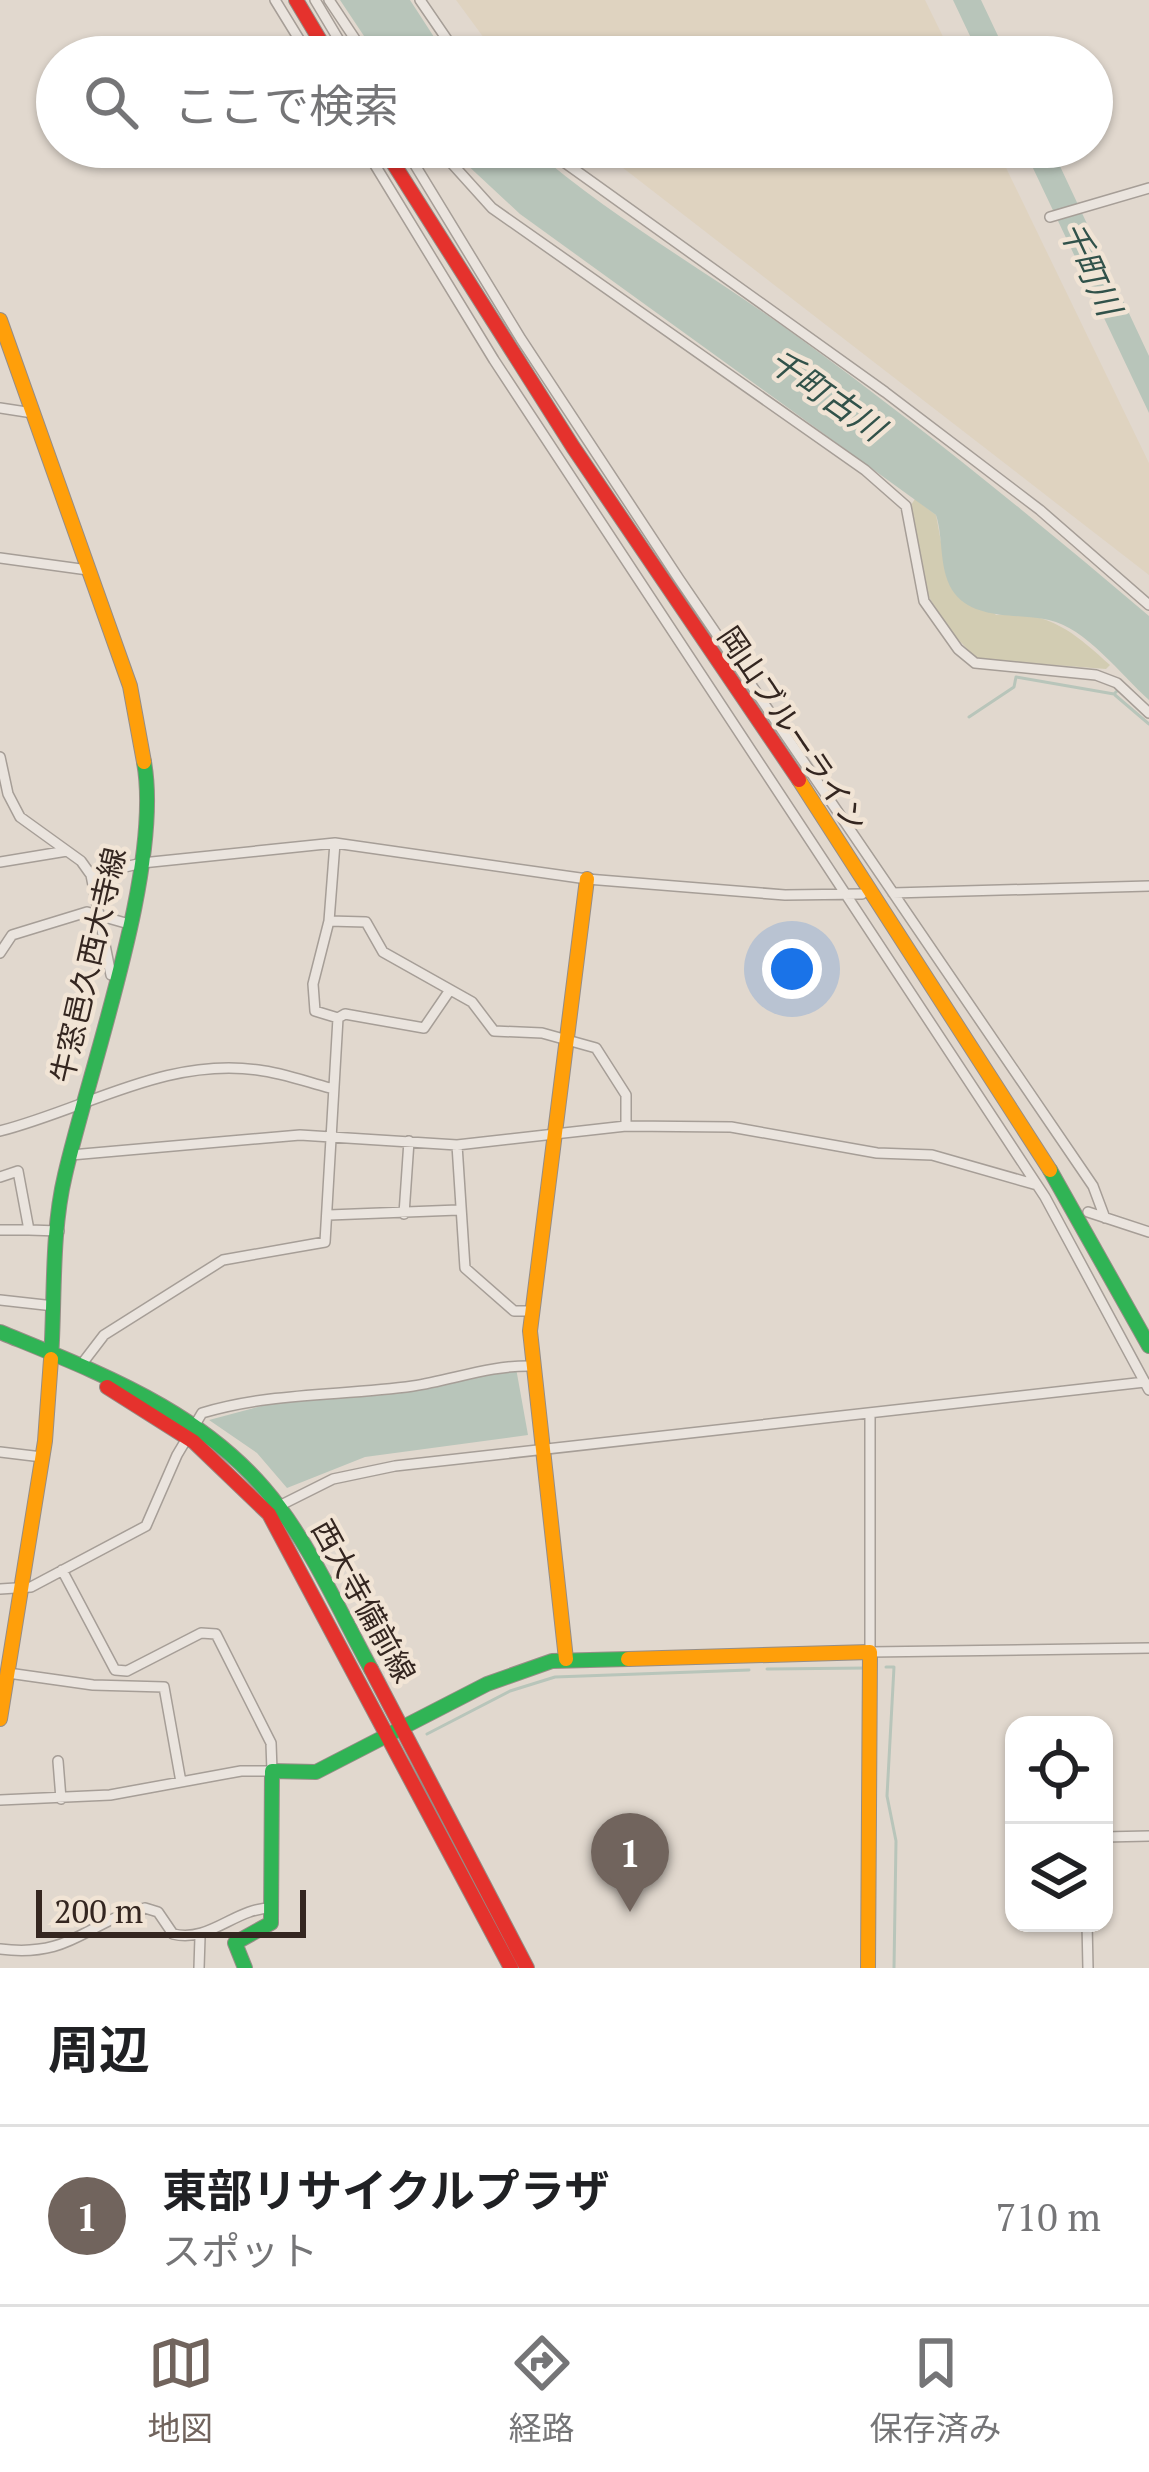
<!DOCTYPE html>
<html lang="ja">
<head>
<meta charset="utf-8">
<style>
  :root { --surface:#fff; --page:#f6f6f6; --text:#202124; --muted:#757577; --line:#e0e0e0; --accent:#71645d }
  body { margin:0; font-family:"PT Serif","Noto Sans JP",serif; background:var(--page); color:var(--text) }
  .controls { position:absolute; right:36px; bottom:36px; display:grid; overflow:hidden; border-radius:24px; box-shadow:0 3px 9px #0004 }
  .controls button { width:108px; height:108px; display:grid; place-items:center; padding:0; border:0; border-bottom:3px solid var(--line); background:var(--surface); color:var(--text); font:60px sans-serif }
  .scale { position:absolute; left:36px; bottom:30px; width:270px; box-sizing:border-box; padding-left:12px; border:6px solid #342620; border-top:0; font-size:33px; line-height:42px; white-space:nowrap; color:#342620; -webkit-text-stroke:9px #f1e4d5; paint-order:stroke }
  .you { position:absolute; left:792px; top:969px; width:42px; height:42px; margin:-30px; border:9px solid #fff; border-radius:50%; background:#1a73e8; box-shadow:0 0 0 18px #1a73e833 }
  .badge { display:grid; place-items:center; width:78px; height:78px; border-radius:50%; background:var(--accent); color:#fff; font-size:39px; font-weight:700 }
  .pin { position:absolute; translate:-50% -99px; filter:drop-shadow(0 3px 6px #0008) }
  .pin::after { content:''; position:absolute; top:63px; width:42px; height:36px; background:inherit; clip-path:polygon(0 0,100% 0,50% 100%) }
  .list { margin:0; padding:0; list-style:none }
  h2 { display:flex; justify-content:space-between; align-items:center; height:156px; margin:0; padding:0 48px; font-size:51px }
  h2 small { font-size:39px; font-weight:400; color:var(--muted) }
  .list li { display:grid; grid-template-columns:78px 1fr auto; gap:36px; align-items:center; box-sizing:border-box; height:180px; padding:0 48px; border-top:3px solid var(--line) }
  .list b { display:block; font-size:45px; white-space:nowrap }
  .list p { margin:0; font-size:39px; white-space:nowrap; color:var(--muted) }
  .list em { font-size:39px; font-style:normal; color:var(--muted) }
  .icon { flex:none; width:66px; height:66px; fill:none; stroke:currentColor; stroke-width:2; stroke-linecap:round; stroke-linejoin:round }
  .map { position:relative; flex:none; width:1149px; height:1968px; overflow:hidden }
  .search { position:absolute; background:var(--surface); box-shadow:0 3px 9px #0004; left:36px; right:36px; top:36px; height:132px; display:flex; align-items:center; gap:30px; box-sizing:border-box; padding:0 42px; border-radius:66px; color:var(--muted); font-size:45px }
  .sheet { height:336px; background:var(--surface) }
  nav { display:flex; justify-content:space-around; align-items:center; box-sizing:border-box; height:168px; border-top:3px solid var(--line); background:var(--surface); font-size:33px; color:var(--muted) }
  nav a { display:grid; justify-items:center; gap:6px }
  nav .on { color:var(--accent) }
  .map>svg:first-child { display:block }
  .farmland { fill:#dfd3c0 }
  .green { fill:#d2ccb2 }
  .water { fill:#b8c5ba }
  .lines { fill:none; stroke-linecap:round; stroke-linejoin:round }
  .stream { stroke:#b8c5ba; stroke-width:3 }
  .street-casing { stroke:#a69e97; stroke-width:12 }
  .fast-casing { stroke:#968d86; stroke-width:16 }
  .slow-casing { stroke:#968d86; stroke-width:16 }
  .jam-casing { stroke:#968d86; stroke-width:16 }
  .street { stroke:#eae4de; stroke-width:9 }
  .fast { stroke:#30b455; stroke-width:14 }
  .slow { stroke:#ff9f0a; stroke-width:14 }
  .jam { stroke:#e5322d; stroke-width:14 }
  .labels { text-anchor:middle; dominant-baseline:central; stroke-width:9; stroke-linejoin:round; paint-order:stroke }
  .street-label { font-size:30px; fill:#342620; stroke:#f1e4d5 }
  .water-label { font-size:33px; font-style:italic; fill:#31524a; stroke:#f1e4d5 }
</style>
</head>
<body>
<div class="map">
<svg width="1149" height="1968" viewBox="0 0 1149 1968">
  <rect width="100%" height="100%" fill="#e1d8ce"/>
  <path class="farmland" d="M456 0H925L953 57H498Z
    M596 147H996L1149 463V575Z"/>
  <path class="green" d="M915 499 936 515 944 558 996 615C1047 609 1074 632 1110 665L1106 669 977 659 951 632 927 594 911 505Z"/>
  <path class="water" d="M340 0H410L447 57H378Z
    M953 0H981L1008 57H980Z
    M448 147H530C613 219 710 273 798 337 920 426 1035 519 1149 616V700C1121 675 1086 628 1049 620 1020 613 977 621 955 594 938 572 944 539 936 515L520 214Z
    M1023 147H1051L1149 356V413Z
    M516 1368 528 1435 365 1457 287 1488 257 1453 209 1420 284 1400 413 1391Z"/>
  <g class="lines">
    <path class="stream" d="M1115 695 1149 724
      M969 717 1014 687 1016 677 1114 694 1119 689
      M886 1667H894L887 1796 896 1841 894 1968
      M767 1669 867 1668
      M427 1734 510 1691 555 1677 749 1670"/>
    <defs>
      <path id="street" d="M275 0 310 57
        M315 0 349 57
        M329 0 367 57
        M420 0 459 57
        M364 147 494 360 1045 1197 1149 1390
        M404 147 521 339 679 579 1093 1186 1105 1218
        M437 147 492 208 865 470 906 506 924 601 958 649 975 663 1096 675 1117 683 1149 713
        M543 147 885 392 1040 510 1149 605
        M1050 217 1149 188
        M0 408 33 413
        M0 558 88 570
        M0 757 8 794 20 817 81 861 91 875 111 975
        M0 862 67 851
        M91 875 142 863 335 843 587 879 785 895 862 894
        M893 893 1149 886
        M329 921 366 922 383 952 472 1002 494 1031 542 1033 596 1048 626 1095V1126
        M0 953 12 935 87 912 129 924
        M338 1018 345 1014 424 1028 450 990
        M0 1131C86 1109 166 1057 258 1070 283 1073 307 1082 330 1088
        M457 1145 465 1268 514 1311H531
        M71 1155 300 1135 457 1145 626 1126 731 1127 877 1153 932 1155 1037 1185
        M0 1177 18 1171 29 1230 59 1231
        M1088 1212 1149 1232
        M404 1214 409 1141
        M329 1215 458 1210
        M0 1230H29
        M0 1300 54 1306
        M81 1365 104 1335 223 1260 325 1242 338 1018 315 1011 313 984 329 921 335 843
        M870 1414V1652L1149 1648
        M0 1452 42 1457
        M277 1507 333 1479 395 1466 1145 1382
        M0 1589 31 1587 146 1526 177 1455 202 1413C272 1392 342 1396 413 1386 453 1380 490 1365 532 1366
        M8 1673 93 1685 164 1687 181 1782
        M58 1761 61 1799
        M0 1800 110 1795 241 1771H272L271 1743 216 1634 201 1633 127 1671 115 1670 62 1570
        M1104 1837 1149 1836
        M1087 1923 1088 1968
        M0 1949C73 1958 85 1922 145 1908L158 1912 173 1934C211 1943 235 1907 273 1908
        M199 1968 200 1937"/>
      <path id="fast" d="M1050 1170 1149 1346
        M0 1332C102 1374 211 1414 279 1507 315 1555 342 1616 371 1669
        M51 1359C55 1300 51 1233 65 1175 90 1066 163 867 144 762
        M245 1968 235 1943 271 1923 272 1771 316 1772 487 1684 552 1661 628 1659"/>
      <path id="slow" d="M0 320 130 686 144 762
        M799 780 1050 1170
        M566 1659 530 1331 587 879
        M628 1659 870 1652 868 1968
        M0 1719 45 1441 51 1359"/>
      <path id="jam" d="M296 0 330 57
        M383 147 573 447 799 780
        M107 1387 194 1442 269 1514 511 1968
        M371 1669 527 1968"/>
    </defs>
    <use href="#street" class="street-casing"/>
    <use href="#fast" class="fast-casing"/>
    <use href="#slow" class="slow-casing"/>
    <use href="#jam" class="jam-casing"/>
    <use href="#street" class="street"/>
    <use href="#fast" class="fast"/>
    <use href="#slow" class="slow"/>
    <use href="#jam" class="jam"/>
  </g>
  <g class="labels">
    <g class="street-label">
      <text transform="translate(793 729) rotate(56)">岡山ブルーライン</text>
      <text transform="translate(88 965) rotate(-77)">牛窓邑久西大寺線</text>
      <text transform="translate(364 1601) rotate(61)">西大寺備前線</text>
    </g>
    <g class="water-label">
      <text transform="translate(1091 268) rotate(65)">千町川</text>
      <text transform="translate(827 394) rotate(35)">千町古川</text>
    </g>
  </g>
</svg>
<div class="controls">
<button><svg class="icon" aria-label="locate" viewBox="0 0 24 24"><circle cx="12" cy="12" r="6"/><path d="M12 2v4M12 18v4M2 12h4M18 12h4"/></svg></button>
<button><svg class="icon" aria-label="layers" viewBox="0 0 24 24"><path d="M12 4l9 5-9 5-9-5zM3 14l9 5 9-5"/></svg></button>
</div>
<div class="scale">200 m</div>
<div class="you"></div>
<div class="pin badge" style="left:630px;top:1912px">1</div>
<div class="search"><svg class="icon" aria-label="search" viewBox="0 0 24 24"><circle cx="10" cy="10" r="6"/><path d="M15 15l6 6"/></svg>ここで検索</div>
</div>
<section class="sheet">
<h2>周辺<small></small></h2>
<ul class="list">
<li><span class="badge">1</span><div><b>東部リサイクルプラザ</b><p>スポット</p></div><em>710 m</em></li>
</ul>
</section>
<nav>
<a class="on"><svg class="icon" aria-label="map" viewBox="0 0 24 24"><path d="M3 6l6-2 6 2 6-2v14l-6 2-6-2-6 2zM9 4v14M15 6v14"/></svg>地図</a>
<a><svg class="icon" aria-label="directions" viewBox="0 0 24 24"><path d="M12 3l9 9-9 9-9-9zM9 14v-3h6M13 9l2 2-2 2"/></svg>経路</a>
<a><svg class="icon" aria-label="saved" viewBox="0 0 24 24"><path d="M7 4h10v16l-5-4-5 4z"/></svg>保存済み</a>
</nav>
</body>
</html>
